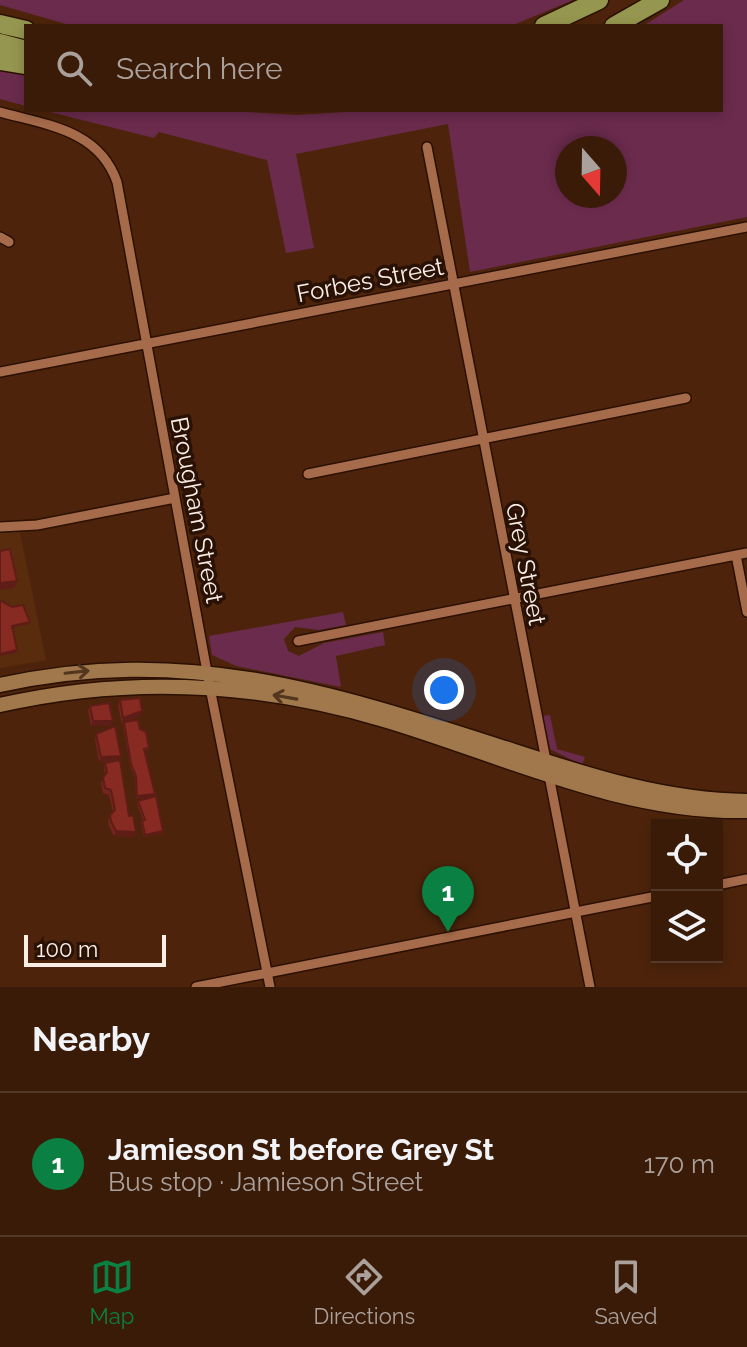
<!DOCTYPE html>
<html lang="en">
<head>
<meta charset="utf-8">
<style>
  :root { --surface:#3a1b08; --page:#412412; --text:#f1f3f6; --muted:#aba19c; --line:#543929; --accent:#0b8043 }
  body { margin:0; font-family:Raleway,sans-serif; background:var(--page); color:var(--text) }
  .controls { position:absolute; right:24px; bottom:24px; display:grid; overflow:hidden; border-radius:0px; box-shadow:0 4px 12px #0003 }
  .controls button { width:72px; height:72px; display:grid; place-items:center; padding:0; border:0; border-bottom:2px solid var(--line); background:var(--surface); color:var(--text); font:40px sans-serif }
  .compass { position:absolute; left:555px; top:136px; width:72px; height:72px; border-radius:50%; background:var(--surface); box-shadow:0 4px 12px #0003; rotate:160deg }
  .scale { position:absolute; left:24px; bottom:20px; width:142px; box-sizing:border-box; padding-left:8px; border:4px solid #fbeee6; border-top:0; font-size:22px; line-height:28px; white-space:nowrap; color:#fbeee6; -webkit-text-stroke:6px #291205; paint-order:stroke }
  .you { position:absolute; left:444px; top:690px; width:28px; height:28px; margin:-20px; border:6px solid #fff; border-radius:50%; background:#1a73e8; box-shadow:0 0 0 12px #1a73e833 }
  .badge { display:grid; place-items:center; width:52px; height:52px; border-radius:50%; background:var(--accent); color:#fff; font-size:26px; font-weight:700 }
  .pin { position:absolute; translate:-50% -66px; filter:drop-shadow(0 2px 4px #0008) }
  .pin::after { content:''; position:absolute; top:42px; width:28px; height:24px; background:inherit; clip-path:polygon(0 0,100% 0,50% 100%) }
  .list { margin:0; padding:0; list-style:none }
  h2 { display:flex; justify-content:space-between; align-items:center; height:104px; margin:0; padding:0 32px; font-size:34px }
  h2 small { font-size:26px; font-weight:400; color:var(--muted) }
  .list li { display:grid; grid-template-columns:52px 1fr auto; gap:24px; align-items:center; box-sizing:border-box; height:144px; padding:0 32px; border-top:2px solid var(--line) }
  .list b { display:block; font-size:30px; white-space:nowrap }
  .list p { margin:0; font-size:26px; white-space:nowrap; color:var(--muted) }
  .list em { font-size:26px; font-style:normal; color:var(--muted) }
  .icon { flex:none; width:44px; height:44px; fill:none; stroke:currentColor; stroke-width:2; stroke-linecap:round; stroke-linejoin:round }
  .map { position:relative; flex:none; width:747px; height:987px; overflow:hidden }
  .search { position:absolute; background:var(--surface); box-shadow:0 4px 12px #0003; left:24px; right:24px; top:24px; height:88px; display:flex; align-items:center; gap:20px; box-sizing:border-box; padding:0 28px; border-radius:0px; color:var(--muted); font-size:30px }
  .sheet { height:248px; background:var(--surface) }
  nav { display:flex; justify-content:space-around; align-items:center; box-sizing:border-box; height:112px; border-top:2px solid var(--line); background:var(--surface); font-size:22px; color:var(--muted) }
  nav a { display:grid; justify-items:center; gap:4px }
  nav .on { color:var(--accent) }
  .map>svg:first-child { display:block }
  .built { fill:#592c0e }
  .green { fill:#6b2b4d; fill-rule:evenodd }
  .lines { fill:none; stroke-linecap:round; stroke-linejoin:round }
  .minor-casing { stroke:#2b1001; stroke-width:12 }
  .secondary-casing { stroke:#2b1001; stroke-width:17 }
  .motorway-casing { stroke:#2b1001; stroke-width:21 }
  .minor { stroke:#a66b4b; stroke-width:9 }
  .secondary { stroke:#a1784c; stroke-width:14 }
  .motorway { stroke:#95964f; stroke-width:18 }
  .wall { fill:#74241c }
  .shaded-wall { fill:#5e1d17 }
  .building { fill:#872a21; stroke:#5e1d17; stroke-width:2 }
  .oneway { stroke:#53361e }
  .labels { text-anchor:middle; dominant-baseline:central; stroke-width:7; stroke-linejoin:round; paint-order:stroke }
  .street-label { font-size:24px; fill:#fbeee6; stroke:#291205 }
</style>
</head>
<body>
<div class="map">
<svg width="747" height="987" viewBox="0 0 747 987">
  <rect width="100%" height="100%" fill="#4d240b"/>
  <path class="built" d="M19 528 46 660 0 668V532Z"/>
  <path class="green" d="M0 0H573L511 26H73L0 5Z
    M684 0H747V217L470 272 448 124 296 154 314 248 286 253 267 160 159 132 154 138 42 110H214L297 115 377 110H721V26H643ZM567 148H615V196H567Z
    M0 70 26 75V106L0 99Z
    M343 612 346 625 319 630 295 627 284 639 288 651 299 656 324 643 383 632 385 645 336 656 341 687 236 666 212 655 209 636Z
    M550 715 557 749 585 757 582 765 550 749 543 716Z"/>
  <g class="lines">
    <defs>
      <path id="minor" d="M0 112C47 125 99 130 117 182L210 688 270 987
        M427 147 590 987
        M0 237 9 242
        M0 372 747 227
        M308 474 686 398
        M0 527 37 525 175 498
        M736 555 747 612
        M298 641 747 553
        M717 885 747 879
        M196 987 657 896"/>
      <path id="secondary" d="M0 685C185 644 331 692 505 748 585 774 662 800 747 801
        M0 705C128 676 257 682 384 720 502 755 621 814 747 811"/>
      <path id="motorway" d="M0 24 26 30
        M544 26 599 0
        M614 26 660 0
        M0 43 26 50
        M0 61 26 65"/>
    </defs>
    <use href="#minor" class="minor-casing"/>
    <use href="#secondary" class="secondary-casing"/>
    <use href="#motorway" class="motorway-casing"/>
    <use href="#minor" class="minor"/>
    <use href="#secondary" class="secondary"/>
    <use href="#motorway" class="motorway"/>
  </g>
  <path class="wall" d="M120 700 140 716 125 722 140 729 148 750 144 751 163 831 162 834 144 837 141 823 143 820 137 804 138 801 153 797 136 799 135 778 130 766 123 725 124 723 122 724 118 706Z
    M90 706 111 726H91L88 711Z
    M96 734 121 756 119 760 129 816 136 832 134 837 114 836 109 826 108 820 113 812 109 795 103 793 101 783 105 775 104 768 105 763 111 762H99L95 739Z"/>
  <path class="shaded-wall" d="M17 581 14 588 0 590V583Z
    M30 622 29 624 11 628 12 626Z
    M17 650 16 653 0 656V654Z
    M142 711 140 716 122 724 123 718Z
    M93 721H113L111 726H91Z
    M121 756 119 761 99 762 101 757Z
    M155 794 154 797 136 799 137 796Z
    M116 831 136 832 134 837 114 836Z
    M163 831 162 834 144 837 145 835Z"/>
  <path class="building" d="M10 549 17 581 0 583V551Z
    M0 600 12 607 23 605 30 622 12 626 17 650 0 654Z
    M140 698 142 711 123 718 120 700Z
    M109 703 113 721H93L90 706Z
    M138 720 140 729 146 732 149 748 144 749 155 794 137 796 136 776 131 764 124 722Z
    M115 726 121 756 101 757 96 734Z
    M120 760 129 816 133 815 136 832 116 831 111 821 110 815 115 810 111 790 105 788 103 778 107 772 105 763Z
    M156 796 163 831 145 835 142 820H145L138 801Z"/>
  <defs><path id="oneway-shaft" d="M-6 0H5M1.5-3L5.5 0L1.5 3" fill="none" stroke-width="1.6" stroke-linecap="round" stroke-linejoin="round" transform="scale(2)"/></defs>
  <g class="oneway">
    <use href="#oneway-shaft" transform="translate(77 672) rotate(-6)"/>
    <use href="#oneway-shaft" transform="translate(285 697) rotate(-170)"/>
  </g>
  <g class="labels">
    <g class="street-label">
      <text transform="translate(370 280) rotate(-11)">Forbes Street</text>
      <text transform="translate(197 510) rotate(79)">Brougham Street</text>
      <text transform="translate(526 564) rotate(79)">Grey Street</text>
    </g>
  </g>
</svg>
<div class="controls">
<button><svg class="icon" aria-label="locate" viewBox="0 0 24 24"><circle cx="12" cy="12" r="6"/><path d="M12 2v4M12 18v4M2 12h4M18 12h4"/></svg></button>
<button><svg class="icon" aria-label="layers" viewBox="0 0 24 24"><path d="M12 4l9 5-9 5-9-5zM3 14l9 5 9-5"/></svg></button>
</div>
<svg class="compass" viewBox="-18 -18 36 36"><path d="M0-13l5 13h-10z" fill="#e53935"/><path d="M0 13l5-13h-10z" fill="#aba19c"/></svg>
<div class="scale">100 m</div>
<div class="you"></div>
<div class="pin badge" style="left:448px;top:932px">1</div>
<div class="search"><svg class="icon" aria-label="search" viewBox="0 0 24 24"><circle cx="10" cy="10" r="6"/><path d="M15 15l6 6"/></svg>Search here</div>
</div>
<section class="sheet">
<h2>Nearby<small></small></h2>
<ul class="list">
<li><span class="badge">1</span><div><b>Jamieson St before Grey St</b><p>Bus stop · Jamieson Street</p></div><em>170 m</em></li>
</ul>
</section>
<nav>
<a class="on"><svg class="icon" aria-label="map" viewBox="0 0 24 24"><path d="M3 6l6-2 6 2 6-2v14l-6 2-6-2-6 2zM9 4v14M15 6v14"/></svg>Map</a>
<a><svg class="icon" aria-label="directions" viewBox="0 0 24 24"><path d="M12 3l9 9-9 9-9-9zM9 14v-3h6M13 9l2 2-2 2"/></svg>Directions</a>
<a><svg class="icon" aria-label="saved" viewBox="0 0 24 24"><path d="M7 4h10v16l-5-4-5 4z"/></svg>Saved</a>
</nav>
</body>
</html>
